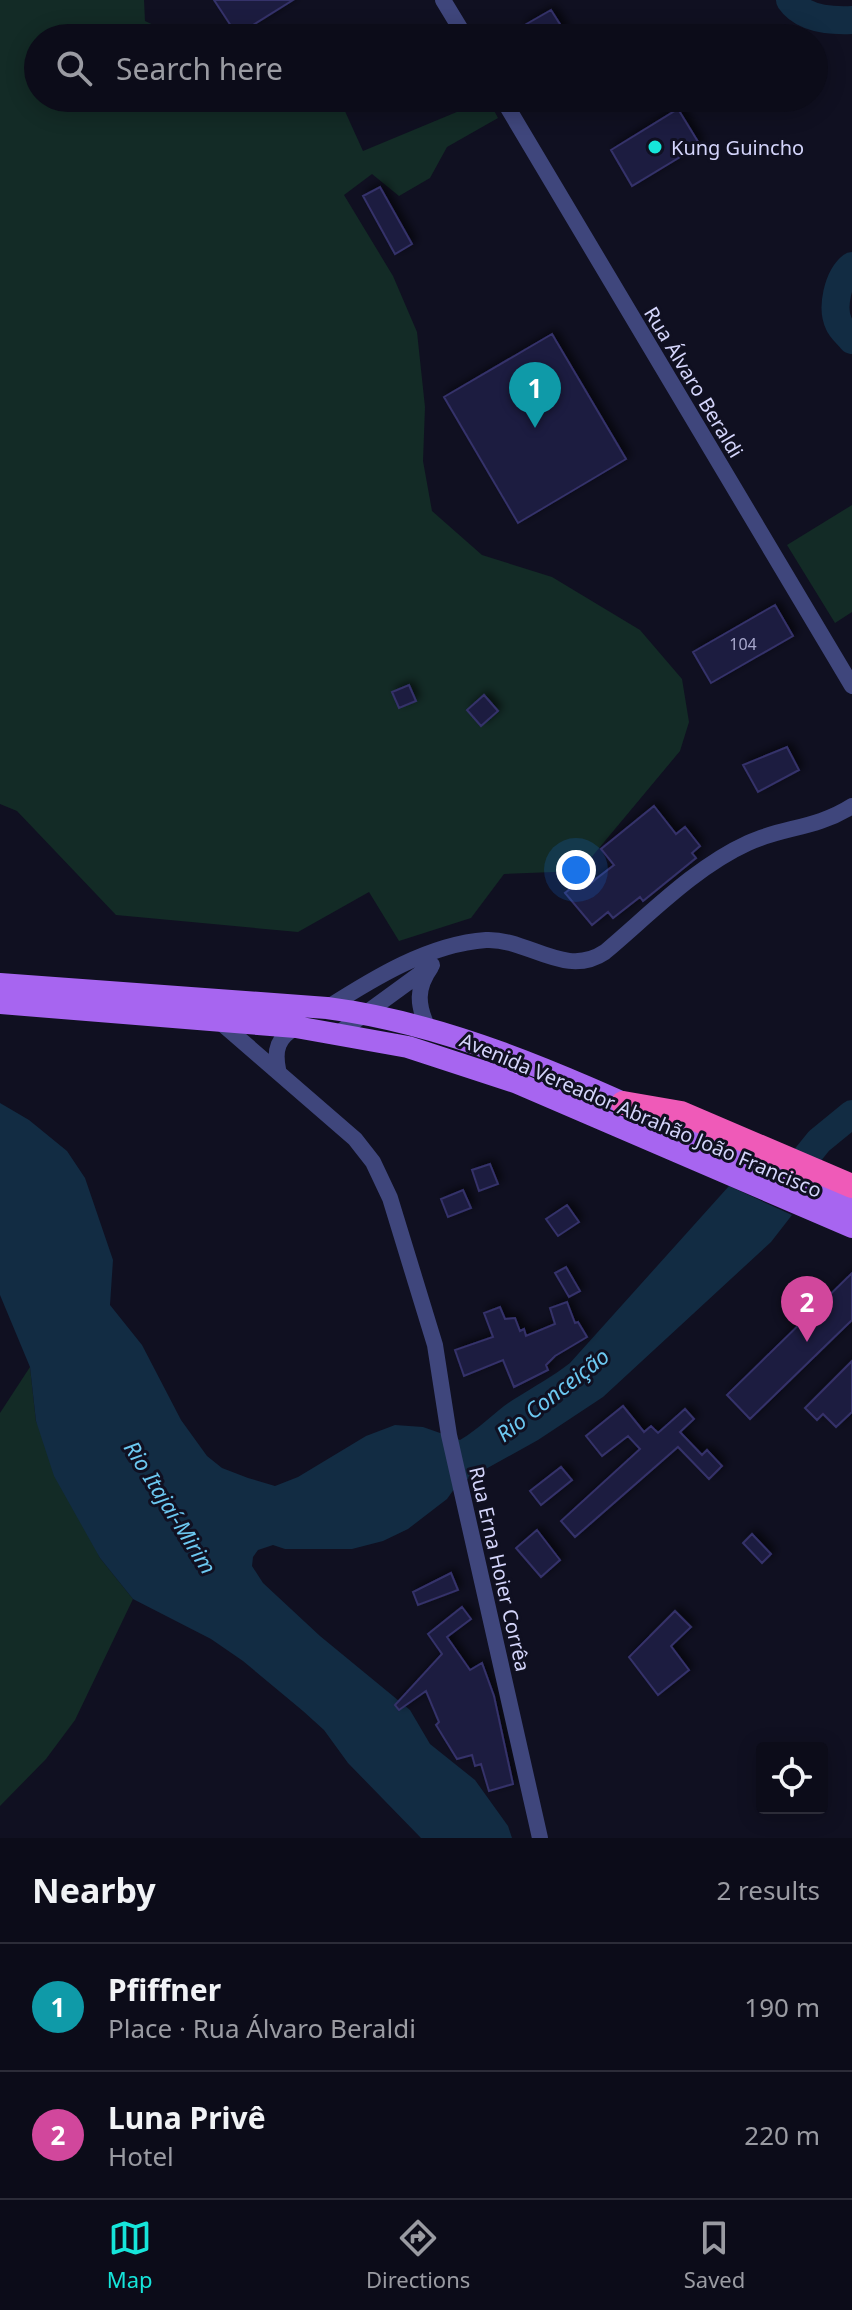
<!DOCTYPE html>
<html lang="en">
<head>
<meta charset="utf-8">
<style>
  :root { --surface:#0c0c19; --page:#1a1a26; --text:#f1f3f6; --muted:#9a9ba2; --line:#2c2c38; --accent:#16e5da }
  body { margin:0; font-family:"Noto Sans",sans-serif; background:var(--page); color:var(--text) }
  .controls { position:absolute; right:24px; bottom:24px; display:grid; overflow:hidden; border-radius:8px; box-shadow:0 4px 20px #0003 }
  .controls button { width:72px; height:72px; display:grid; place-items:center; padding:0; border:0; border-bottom:2px solid var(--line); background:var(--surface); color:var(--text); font:40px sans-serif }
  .you { position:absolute; left:576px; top:870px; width:28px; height:28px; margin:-20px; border:6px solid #fff; border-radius:50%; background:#1a73e8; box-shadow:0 0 0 12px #1a73e833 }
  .badge { display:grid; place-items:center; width:52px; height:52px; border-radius:50%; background:var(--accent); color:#fff; font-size:26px; font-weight:700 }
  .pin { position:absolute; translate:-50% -66px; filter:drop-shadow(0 2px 4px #0008) }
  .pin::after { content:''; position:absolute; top:42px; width:28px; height:24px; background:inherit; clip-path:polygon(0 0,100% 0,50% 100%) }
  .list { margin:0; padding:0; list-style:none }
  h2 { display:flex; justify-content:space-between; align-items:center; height:104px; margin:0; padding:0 32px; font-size:34px }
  h2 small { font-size:26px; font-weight:400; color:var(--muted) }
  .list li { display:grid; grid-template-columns:52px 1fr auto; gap:24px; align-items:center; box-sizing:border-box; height:128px; padding:0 32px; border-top:2px solid var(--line) }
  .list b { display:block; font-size:30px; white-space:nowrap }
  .list p { margin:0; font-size:26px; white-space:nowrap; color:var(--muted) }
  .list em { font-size:26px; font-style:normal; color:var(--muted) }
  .icon { flex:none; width:44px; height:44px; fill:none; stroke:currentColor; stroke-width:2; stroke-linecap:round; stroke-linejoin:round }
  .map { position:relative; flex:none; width:852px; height:1838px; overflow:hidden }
  .search { position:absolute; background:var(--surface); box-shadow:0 4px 20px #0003; left:24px; right:24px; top:24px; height:88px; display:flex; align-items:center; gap:20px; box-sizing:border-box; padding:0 28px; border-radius:44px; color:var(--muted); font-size:30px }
  .sheet { height:360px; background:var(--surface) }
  nav { display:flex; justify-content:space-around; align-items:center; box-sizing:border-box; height:112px; border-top:2px solid var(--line); background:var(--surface); font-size:22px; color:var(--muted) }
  nav a { display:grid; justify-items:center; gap:4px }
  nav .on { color:var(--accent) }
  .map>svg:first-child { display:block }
  .green { fill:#132b26 }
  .water { fill:#122c43 }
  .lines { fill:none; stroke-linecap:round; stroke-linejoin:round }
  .river { stroke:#122c43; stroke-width:28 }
  .building { fill:#1f1d40; stroke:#34326a; stroke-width:2; filter:url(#shadow) }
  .minor { stroke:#3f467c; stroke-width:16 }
  .primary { stroke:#a765f0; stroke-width:22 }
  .motorway { stroke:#ef5ab8; stroke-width:24 }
  .poi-dot { fill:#16e5da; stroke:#101021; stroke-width:3 }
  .labels { text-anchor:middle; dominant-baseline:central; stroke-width:6; stroke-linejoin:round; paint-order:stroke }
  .number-label { font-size:16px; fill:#a7a7cc }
  .poi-label { font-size:20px; fill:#d4d5fb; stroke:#101021; text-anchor:start }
  .street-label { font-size:20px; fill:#d4d5fb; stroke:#101021 }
  .water-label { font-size:22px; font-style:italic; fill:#6cc8f1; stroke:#101021 }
</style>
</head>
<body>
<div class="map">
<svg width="852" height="1838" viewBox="0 0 852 1838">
  <defs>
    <filter id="shadow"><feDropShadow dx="4" dy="-4" stdDeviation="4" flood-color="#0009"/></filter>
  </defs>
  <rect width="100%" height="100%" fill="#101021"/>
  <path class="green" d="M0 0H144L145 21 182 38H38V98H339L363 151 488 99 498 118 447 147 430 178 399 196 372 174 344 195 393 276 417 332 425 407 423 461 432 511 482 555 552 577 640 630 682 679 689 722 680 751 580 871 504 874 471 918 399 941 369 892 298 932 116 915 17 811 0 804Z
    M852 505V612L835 623 787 545Z
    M30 1367 36 1421 100 1558 133 1599 75 1720 46 1759 0 1806V1413Z"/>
  <path class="water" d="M0 1103 29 1120 67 1151 85 1178 113 1260 110 1305 142 1345 181 1420 207 1456 222 1468 248 1478 275 1486 298 1477 366 1436 395 1425 423 1427 460 1440C481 1428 496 1410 516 1398 535 1386 552 1377 570 1363L729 1186 792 1215 771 1242 603 1397 538 1440 457 1485 447 1499 408 1529 383 1541 352 1549H285L273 1545 258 1550 253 1557 252 1566 263 1583 320 1636 410 1710 430 1744 475 1780 508 1826 512 1838H421L348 1763 324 1730 303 1711 243 1661 211 1639 133 1599 100 1558 54 1476 36 1421 30 1367 0 1295Z"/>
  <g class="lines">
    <path class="river" d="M790 0C803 19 830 21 852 20
      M852 266C838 277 831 308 839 324 841 329 848 335 852 340
      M785 1183 819 1141 852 1114"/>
  </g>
  <path class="building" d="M214 0H293L237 35Z
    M551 10 565 32 555 38H530L523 26Z
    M678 109 700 145 632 186 611 150Z
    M380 187 412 244 395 254 363 196Z
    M552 334 626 459 518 523 444 397Z
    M775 605 793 636 711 683 693 652Z
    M409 685 416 701 399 708 392 692Z
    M484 695 498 711 481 726 467 710Z
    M787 747 799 770 758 792 743 765Z
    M654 806 676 834 685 827 700 846 692 853 696 858 643 901 640 897 613 918 608 912 592 925 565 893 579 882 584 888 614 865 601 849Z
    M490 1164 498 1184 479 1191 472 1170Z
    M463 1190 471 1208 448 1217 441 1199Z
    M567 1205 579 1222 558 1236 546 1219Z
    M566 1267 580 1291 569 1297 555 1273Z
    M852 1273V1320L750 1419 727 1395Z
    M567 1302 575 1323 578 1322 587 1337 555 1356 546 1365 548 1370 514 1387 503 1360 464 1376 455 1350 493 1337 484 1313 500 1307 505 1319 515 1318 520 1331 524 1329 526 1336 555 1324 550 1308Z
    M852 1361V1412L836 1427 823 1414 817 1420 805 1408Z
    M623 1406 644 1432 651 1426 658 1433 685 1409 694 1419 680 1432 702 1455 707 1450 722 1466 709 1479 678 1447 575 1537 561 1521 640 1449 628 1436 602 1456 586 1436Z
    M561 1467 572 1480 541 1505 530 1491Z
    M537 1530 560 1560 541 1577 516 1548Z
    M752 1534 771 1554 762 1563 743 1543Z
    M451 1573 458 1590 418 1605 413 1592Z
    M462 1607 471 1619 447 1637 470 1670 482 1663 494 1696 513 1784 489 1791 481 1764 475 1766 472 1755 457 1759 436 1725 439 1722 426 1691 399 1710 395 1705 442 1654 428 1634Z
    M675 1611 691 1627 671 1646 689 1670 658 1695 629 1657Z"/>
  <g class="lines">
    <path class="minor" d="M443 0 466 38
      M502 98 852 686
      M327 1008C374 978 429 944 486 940 528 938 565 979 605 952 649 915 695 867 748 843 782 827 816 829 852 806
      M220 1022 355 1139 373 1162 390 1198 435 1345 449 1435 540 1838
      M428 1028C417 1005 416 988 431 967
      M340 1032 432 965
      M278 1069C274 1049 278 1038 296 1027"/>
    <path class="primary" d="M0 984 327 1008C451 1024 566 1077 679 1128 736 1154 795 1178 852 1205
      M0 1003 296 1027 408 1047 515 1082 852 1227"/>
    <path class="motorway" d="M623 1103 681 1113 852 1186"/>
  </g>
  <circle class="poi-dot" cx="655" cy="147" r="8"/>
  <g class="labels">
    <g class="number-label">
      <text x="743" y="644">104</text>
    </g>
    <g class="poi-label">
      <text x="671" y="147">Kung Guincho</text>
    </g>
    <g class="street-label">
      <text transform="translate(694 382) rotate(59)">Rua Álvaro Beraldi</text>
      <text transform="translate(641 1115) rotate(23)">Avenida Vereador Abrahão João Francisco</text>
      <text transform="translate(500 1569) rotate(77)">Rua Erna Hoier Corrêa</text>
    </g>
    <g class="water-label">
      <text transform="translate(552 1394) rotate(-38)">Rio Conceição</text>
      <text transform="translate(171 1507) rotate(58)">Rio Itajaí-Mirim</text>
    </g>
  </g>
</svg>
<div class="controls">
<button><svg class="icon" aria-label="locate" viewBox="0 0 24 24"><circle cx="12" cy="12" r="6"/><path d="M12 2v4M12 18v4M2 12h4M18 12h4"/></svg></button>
</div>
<div class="you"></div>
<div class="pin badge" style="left:535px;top:428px;background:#0f9aa8">1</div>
<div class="pin badge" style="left:807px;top:1342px;background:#d1479c">2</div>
<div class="search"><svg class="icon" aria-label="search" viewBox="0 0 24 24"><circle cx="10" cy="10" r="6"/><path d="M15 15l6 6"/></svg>Search here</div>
</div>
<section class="sheet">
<h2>Nearby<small>2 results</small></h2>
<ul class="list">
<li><span class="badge" style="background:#0f9aa8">1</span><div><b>Pfiffner</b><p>Place · Rua Álvaro Beraldi</p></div><em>190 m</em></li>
<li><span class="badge" style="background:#d1479c">2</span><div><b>Luna Privê</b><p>Hotel</p></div><em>220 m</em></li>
</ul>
</section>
<nav>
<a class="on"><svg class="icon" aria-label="map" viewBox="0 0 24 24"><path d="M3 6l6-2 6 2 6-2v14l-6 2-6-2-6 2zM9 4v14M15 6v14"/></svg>Map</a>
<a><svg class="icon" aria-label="directions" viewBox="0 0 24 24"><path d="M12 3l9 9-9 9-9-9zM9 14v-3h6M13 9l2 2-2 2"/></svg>Directions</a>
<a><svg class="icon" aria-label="saved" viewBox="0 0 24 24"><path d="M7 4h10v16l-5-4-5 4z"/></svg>Saved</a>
</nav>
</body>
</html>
